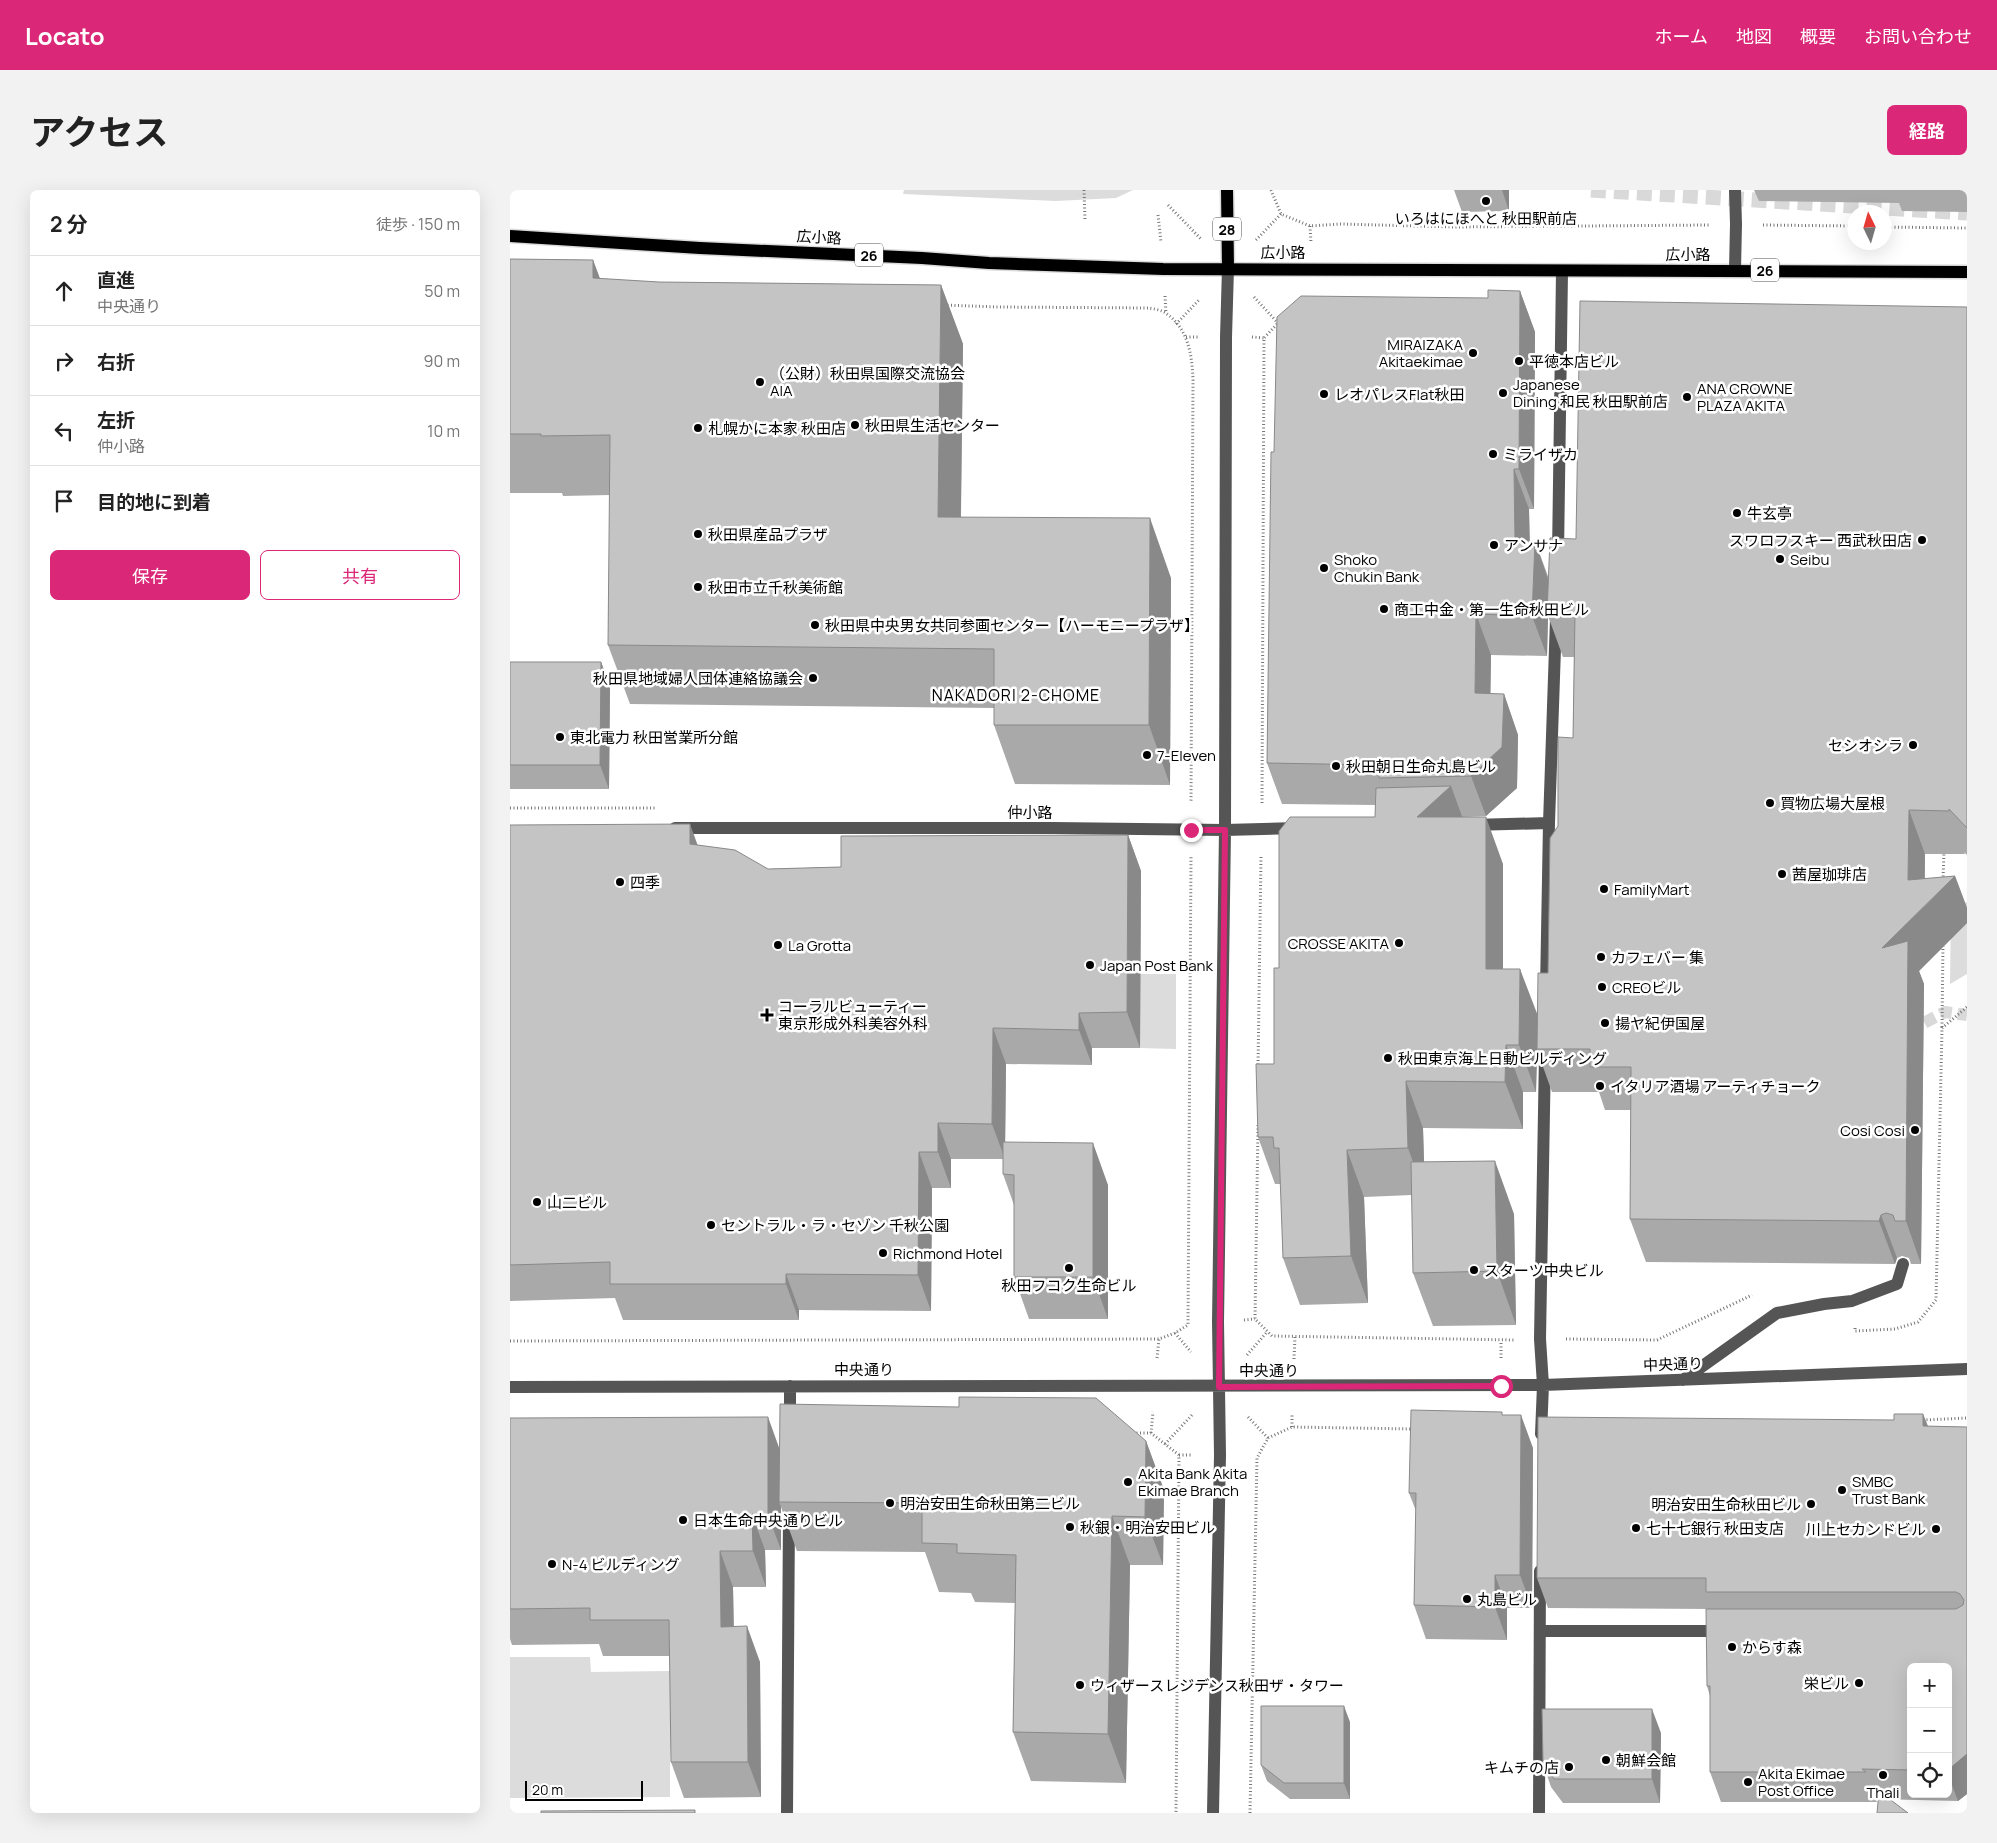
<!DOCTYPE html>
<html lang="ja">
<head>
<meta charset="utf-8">
<style>
  :root { --surface:#fff; --page:#f2f2f2; --text:#222; --muted:#767676; --line:#e0e0e0; --accent:#db2777 }
  body { margin:0; font-family:Manrope,"Noto Sans JP",sans-serif; background:var(--page); color:var(--text) }
  .controls { position:absolute; right:15px; bottom:15px; display:grid; overflow:hidden; border-radius:8px; box-shadow:0 5px 20px #0002 }
  .controls button { width:45px; height:45px; display:grid; place-items:center; padding:0; border:0; border-bottom:1px solid var(--line); background:var(--surface); color:var(--text); font:25px sans-serif }
  .compass { position:absolute; left:1337px; top:15px; width:45px; height:45px; border-radius:50%; background:var(--surface); box-shadow:0 5px 20px #0002; rotate:355deg }
  .scale { position:absolute; left:15px; bottom:12px; width:118px; box-sizing:border-box; padding-left:5px; border:2px solid #000; border-top:0; font-size:14px; line-height:18px; white-space:nowrap; color:#000; -webkit-text-stroke:4px #fff; paint-order:stroke }
  .stop { position:absolute; width:15px; height:15px; margin:-11px; border:4px solid #db2777; border-radius:50%; background:#fff }
  .stop.end { background:#db2777; border-color:#fff; box-shadow:0 1px 5px #0008 }
  .list { margin:0; padding:0; list-style:none }
  h2 { display:flex; justify-content:space-between; align-items:center; height:65px; margin:0; padding:0 20px; font-size:21px }
  h2 small { font-size:16px; font-weight:400; color:var(--muted) }
  .list li { display:grid; grid-template-columns:32px 1fr auto; gap:15px; align-items:center; box-sizing:border-box; height:70px; padding:0 20px; border-top:1px solid var(--line) }
  .list b { display:block; font-size:19px; white-space:nowrap }
  .list p { margin:0; font-size:16px; white-space:nowrap; color:var(--muted) }
  .list em { font-size:16px; font-style:normal; color:var(--muted) }
  .actions { display:flex; gap:10px; padding:15px 20px }
  .actions a { flex:1; padding:11px 0; border:1px solid var(--accent); border-radius:8px; text-align:center; font-size:18px; color:var(--accent) }
  .actions .main { background:var(--accent); color:#fff }
  .icon { flex:none; width:28px; height:28px; fill:none; stroke:currentColor; stroke-width:2; stroke-linecap:round; stroke-linejoin:round }
  .map { position:relative; flex:none; width:1457px; height:1623px; overflow:hidden; border-radius:8px }
  header { display:flex; align-items:center; gap:30px; box-sizing:border-box; height:70px; padding:0 25px; background:var(--accent); color:#fff }
  header strong { font-size:24px }
  nav { display:flex; gap:28px; margin-inline-start:auto; font-size:18px }
  .intro { display:flex; align-items:center; justify-content:space-between; box-sizing:border-box; height:120px; padding:0 30px }
  h1 { margin:0; font-size:35px }
  .button { padding:12px 22px; border-radius:8px; background:var(--accent); color:#fff; font-size:18px; font-weight:700 }
  main { display:flex; gap:30px; padding:0 30px }
  aside { flex:1; background:var(--surface); border-radius:8px; box-shadow:0 5px 20px #0002 }
  .map>svg:first-child { display:block }
  .green { fill:#dcdcdc }
  .lines { fill:none; stroke-linecap:round; stroke-linejoin:round }
  .minor-tunnel { stroke:#d9d9d9; stroke-width:12; stroke-dasharray:12 6; stroke-linecap:butt }
  .highway-tunnel { stroke:#d9d9d9; stroke-width:15; stroke-dasharray:15 8; stroke-linecap:butt }
  .major-casing { stroke:#dbdbdb; stroke-width:15 }
  .path { stroke:#777; stroke-width:3; stroke-dasharray:1 2.5; stroke-linecap:butt }
  .minor { stroke:#555; stroke-width:12 }
  .major { stroke:#000; stroke-width:12 }
  .wall { fill:#a9a9a9; fill-rule:evenodd }
  .shaded-wall { fill:#898989 }
  .building { fill:#c4c4c4; stroke:#898989 }
  .route { stroke:#db2777; stroke-width:6 }
  .poi-dot { fill:#000; stroke:#fff; stroke-width:2 }
  .labels { text-anchor:middle; dominant-baseline:central; stroke-width:5; stroke-linejoin:round; paint-order:stroke }
  .shield { fill:#fff; stroke:#4c4c4c; stroke-width:1 }
  .shield-label { font-size:14px; font-weight:bold; fill:#000 }
  .poi-label { font-size:15px; fill:#000; stroke:#fff; text-anchor:start }
  .street-label { font-size:15px; fill:#000; stroke:#fff }
  .neighbourhood-label { font-size:16px; letter-spacing:1px; fill:#000; stroke:#fff }
</style>
</head>
<body>
<header>
<strong>Locato</strong>
<nav><a>ホーム</a><a>地図</a><a>概要</a><a>お問い合わせ</a></nav>
</header>
<div class="intro"><h1>アクセス</h1><a class="button">経路</a></div>
<main>
<aside>
<h2>2 分<small>徒歩 · 150 m</small></h2>
<ul class="list">
<li><svg class="icon" aria-label="ahead" viewBox="0 0 24 24"><path d="M12 20V5M6 11l6-6 6 6"/></svg><div><b>直進</b><p>中央通り</p></div><em>50 m</em></li>
<li><svg class="icon" aria-label="right" viewBox="0 0 24 24"><path d="M7 20v-9h11M14 6l5 5-5 5"/></svg><div><b>右折</b></div><em>90 m</em></li>
<li><svg class="icon" aria-label="left" viewBox="0 0 24 24"><path d="M17 20v-9H6M10 6l-5 5 5 5"/></svg><div><b>左折</b><p>仲小路</p></div><em>10 m</em></li>
<li><svg class="icon" aria-label="arrive" viewBox="0 0 24 24"><path d="M6 21V4h12l-3 4 3 4H6"/></svg><div><b>目的地に到着</b></div></li>
</ul>
<div class="actions"><a class="main">保存</a><a>共有</a></div>
</aside>
<div class="map">
<svg width="1457" height="1623" viewBox="0 0 1457 1623">
  <rect width="100%" height="100%" fill="#fff"/>
  <path class="green" d="M394 0H623L606 8 546 11 393 4Z
    M1457 712V784L1440 794 1441 719Z
    M630 784H666V859L630 858Z
    M0 1467H80L81 1482 160 1481V1607L0 1608Z"/>
  <g class="lines">
    <path class="minor-tunnel" d="M1404 846 1408 836 1435 822 1457 825"/>
    <path class="highway-tunnel" d="M1081 0 1457 23"/>
    <defs>
      <path id="major" d="M717 0 718 78
        M0 46 190 58 412 68 479 73 653 79 1457 82"/>
    </defs>
    <use href="#major" class="major-casing"/>
    <path class="path" d="M574 0 575 30
      M761 0 771 24 800 36 830 34 946 37 1199 35
      M658 15 691 49
      M648 25 651 52
      M1253 35 1344 36
      M800 36 801 53
      M1374 37 1457 38
      M746 50 771 24
      M655 106 656 123
      M744 107 768 133
      M434 115 487 117 639 118C644 119 653 120 657 124 679 140 682 166 683 190L681 613
      M666 134 690 109
      M676 147H688
      M742 147 754 148
      M752 613 754 148 768 133
      M0 618H147
      M1433 690 1434 661
      M1432 837 1433 753
      M748 878 751 665
      M748 935 745 1129 762 1146 1005 1150
      M734 1130 745 1129
      M1345 1138V1141L1385 1139 1408 1132 1426 1110 1432 838 1457 817
      M665 1143 681 1162
      M1056 1149 1147 1150 1242 1105
      M0 1151 649 1149 665 1143 678 1135 681 667
      M737 1165 757 1142
      M647 1168 649 1149
      M991 1168V1151
      M784 1169 785 1147
      M738 1227 758 1248
      M1413 1230 1457 1228
      M782 1237V1223
      M623 1243H641L669 1265 666 1623
      M641 1243 643 1222
      M655 1254 682 1225
      M669 1265H683
      M740 1623 747 1268 758 1248 782 1237 904 1239"/>
    <path class="minor" d="M1225 80 1226 34 1225 0
      M1048 364 1052 82
      M962 635 1039 633
      M165 638H543L715 640 787 638
      M1036 799 1039 633 1046 429
      M1173 1190 1267 1123 1314 1114 1342 1111 1387 1094 1393 1074
      M0 1197 1033 1195 1457 1179
      M280 1231V1196
      M1031 1244 1033 1195 1030 1149 1035 864
      M1030 1441H1213
      M277 1623 279 1323
      M703 1623 710 1265 708 1132 715 640 716 147 718 78
      M1029 1623 1030 1381"/>
    <use href="#major" class="major"/>
  </g>
  <path class="wall" d="M944 0H999V21L952 22Z
    M1244 0H1457V22L1392 21 1389 13 1249 11Z
    M0 69 83 70 90 89 149 92 431 95 453 154 451 327 661 388 660 595 505 594 484 535V518L120 514 98 455 100 305 53 306 52 303H0Z
    M1010 101 1025 142 1024 319H1019L1020 351H1025L1039 389 1066 349 1457 117V665L1454 662 1455 664H1415V689L1445 686 1457 718V733L1409 781 1414 794 1411 1074H1401L1399 1068 1392 1066 1387 1068 1385 1074 1136 1072 1120 1029 1121 920H1095L1089 902H1042L1027 860 1026 902H1013V939L913 938 914 972 1004 1024 1006 1135 923 1136 903 1083 902 1005 854 1007 858 1113 790 1115 773 1068 771 994H765L748 947 764 874 769 778 865 627 866 615 772 614 757 573 764 262 978 108ZM1038 426 1053 467H1064L1063 548 1048 636 1038 783 1027 825 993 779V674L952 627 976 626 1007 598 1008 545 994 504H980L981 465 1037 466Z
    M0 472H91L100 496 99 599H0Z
    M0 635 187 655 258 679 331 677 618 645 631 681 630 858H582V875L496 874 495 952 598 995V1129H519L504 1087V1015L493 984V969H441V998H422L421 1121 289 1120V1130H113L105 1108 0 1111Z
    M1413 1224 1418 1236 1457 1237V1604L1448 1611 1366 1609 1367 1612H1211L1200 1582V1506L1197 1496 1202 1419 1038 1418 1027 1388 1384 1230ZM1401 1477H1438V1604H1401Z
    M993 1225 1023 1258 1022 1418H997V1450L916 1449 904 1415 906 1321 899 1303Z
    M0 1228 270 1258 636 1251 654 1300 653 1375H620L616 1593 521 1591 503 1542 505 1413 465 1412 461 1403 429 1402 415 1362 287 1361 271 1317V1360H255L256 1397H223L224 1436 250 1472 251 1607 174 1608 161 1572 160 1466H93L89 1454 2 1455 0 1449Z
    M840 1532V1609H780L757 1591 751 1575Z
    M1151 1543 1150 1613H1053L1041 1597 1033 1573Z"/>
  <path class="shaded-wall" d="M992 0H999V21Z
    M83 70 105 129 83 88Z
    M431 95 453 154 450 387 428 327Z
    M1010 101 1025 142 1024 319 1009 279Z
    M1004 279 1019 319 1020 391 1005 351Z
    M640 328 661 388 660 595 639 535Z
    M1025 351 1039 392 1037 424 1038 426 1037 466 1022 426Z
    M966 424 981 465 980 544 965 503Z
    M91 472 100 496 99 599 90 575Z
    M994 504 1008 545 1007 598 976 626 961 586Z
    M941 596 958 643 907 627Z
    M1399 620 1415 664 1414 717 1445 686 1457 718V733L1409 781 1414 794 1411 1074 1396 1031 1372 758 1398 690Z
    M976 627 993 674V826L976 779Z
    M180 634 193 670 180 654Z
    M618 645 631 681 630 858 617 822Z
    M1010 779 1028 826 1026 902 1009 855Z
    M569 823 582 858V875L569 840Z
    M483 838 496 874 495 969 482 934Z
    M996 855 1013 902V939L995 892Z
    M896 891 913 938 915 1005 898 958Z
    M428 933 441 969V998L428 962Z
    M583 953 598 995V1129L583 1087Z
    M837 960 854 1007 858 1113 841 1066Z
    M409 962 422 998 421 1121 408 1085Z
    M985 971 1004 1024 1006 1135 987 1081Z
    M1371 1025 1387 1068 1385 1074 1369 1031Z
    M276 1084 289 1120V1130L276 1094Z
    M1413 1224 1425 1255 1413 1236Z
    M1011 1225 1023 1258 1022 1418 1010 1385Z
    M258 1227 271 1263 269 1312 271 1317V1360L258 1325Z
    M636 1251 654 1300 653 1375 635 1327Z
    M242 1324 255 1360 256 1397 243 1361Z
    M602 1326 620 1375 616 1593 598 1544Z
    M210 1361 223 1397 224 1472 211 1437Z
    M985 1385 997 1418V1450L985 1417Z
    M237 1436 250 1472 251 1607 238 1572Z
    M834 1516 840 1532V1609L834 1593Z
    M1142 1519 1151 1543 1150 1613 1142 1589Z
    M1457 1558V1604L1448 1611 1438 1584V1580Z"/>
  <path class="building" d="M0 69 83 70V88L149 92 431 95 428 327 640 328 639 535H484V459L98 455 100 245 31 246V244H0Z
    M978 100 1010 101 1009 279H1004L1005 351H1025L1022 426 966 424 965 503 994 504 992 557 961 586 869 588V575L757 573 761 262H764L767 127 791 106 978 108Z
    M1070 111 1457 117V638L1439 619V621L1399 620 1398 690 1445 686 1372 758 1398 751 1396 1031H1385L1383 1025 1376 1023 1371 1025 1369 1031 1120 1029 1121 877H1080V859H1027L1028 783H1038L1040 648 1048 636V547L1063 548 1065 424H1037L1040 348 1066 349Z
    M0 472H91L90 575H0Z
    M941 596 907 627H976V779H1010L1009 855H996L995 892 896 891 898 958 837 960 841 1066 773 1068 769 958H764L763 947H748L746 874H764V778H769V641L780 627H865L866 598Z
    M180 634V654L225 660 258 679 331 677V646L618 645 617 822 569 823V840L483 838 482 934 428 933V962H409L408 1085 276 1084V1094H100V1072L0 1075V635Z
    M493 952 583 953V1087H504V985L493 984Z
    M985 971 987 1081 903 1083 901 972Z
    M449 1207 586 1208 636 1251 635 1327 602 1326 598 1544 503 1542 506 1365 447 1363V1354L412 1353V1313L269 1312 270 1214 449 1217Z
    M901 1220 992 1222V1225H1011L1010 1385H985V1417L904 1415 906 1303H899Z
    M1384 1224H1413V1236L1457 1237V1564L1438 1580V1477H1401V1580L1352 1579 1356 1582H1200V1496H1197L1196 1419H1446L1453 1415 1454 1410 1450 1404 1446 1402H1196V1388H1027L1028 1227 1384 1230Z
    M258 1227V1325L242 1324 243 1361H210L211 1437 237 1436 238 1572H161L159 1430H80V1418L0 1419V1228Z
    M751 1516H834V1593H774L751 1575Z
    M1032 1519H1142V1589H1044L1033 1573Z
    M1369 1601 1398 1623H1367Z
    M185 1620V1623H31V1621Z"/>
  <g class="lines">
    <path class="route" d="M681 640H715L709 1197 991 1196"/>
  </g>
  <g class="poi-dot">
    <circle cx="976" cy="11" r="5"/>
    <circle cx="963" cy="163" r="5"/>
    <circle cx="1009" cy="171" r="5"/>
    <circle cx="250" cy="192" r="5"/>
    <circle cx="993" cy="203" r="5"/>
    <circle cx="814" cy="204" r="5"/>
    <circle cx="1177" cy="207" r="5"/>
    <circle cx="345" cy="235" r="5"/>
    <circle cx="188" cy="238" r="5"/>
    <circle cx="983" cy="264" r="5"/>
    <circle cx="1227" cy="323" r="5"/>
    <circle cx="188" cy="344" r="5"/>
    <circle cx="1412" cy="350" r="5"/>
    <circle cx="984" cy="355" r="5"/>
    <circle cx="1270" cy="369" r="5"/>
    <circle cx="814" cy="378" r="5"/>
    <circle cx="188" cy="397" r="5"/>
    <circle cx="874" cy="419" r="5"/>
    <circle cx="305" cy="435" r="5"/>
    <circle cx="303" cy="488" r="5"/>
    <circle cx="50" cy="547" r="5"/>
    <circle cx="1403" cy="555" r="5"/>
    <circle cx="637" cy="565" r="5"/>
    <circle cx="826" cy="576" r="5"/>
    <circle cx="1260" cy="613" r="5"/>
    <circle cx="1272" cy="684" r="5"/>
    <circle cx="110" cy="692" r="5"/>
    <circle cx="1094" cy="699" r="5"/>
    <circle cx="889" cy="753" r="5"/>
    <circle cx="268" cy="755" r="5"/>
    <circle cx="1091" cy="767" r="5"/>
    <circle cx="580" cy="775" r="5"/>
    <circle cx="1092" cy="797" r="5"/>
    <path d="M254.5 817.5h5v5h5v5h-5v5h-5v-5h-5v-5h5z"/>
    <circle cx="1095" cy="833" r="5"/>
    <circle cx="878" cy="868" r="5"/>
    <circle cx="1090" cy="896" r="5"/>
    <circle cx="1405" cy="940" r="5"/>
    <circle cx="27" cy="1012" r="5"/>
    <circle cx="201" cy="1035" r="5"/>
    <circle cx="373" cy="1063" r="5"/>
    <circle cx="559" cy="1078" r="5"/>
    <circle cx="964" cy="1080" r="5"/>
    <circle cx="618" cy="1292" r="5"/>
    <circle cx="1332" cy="1300" r="5"/>
    <circle cx="380" cy="1313" r="5"/>
    <circle cx="1301" cy="1314" r="5"/>
    <circle cx="173" cy="1330" r="5"/>
    <circle cx="560" cy="1337" r="5"/>
    <circle cx="1126" cy="1338" r="5"/>
    <circle cx="1426" cy="1339" r="5"/>
    <circle cx="42" cy="1374" r="5"/>
    <circle cx="957" cy="1409" r="5"/>
    <circle cx="1222" cy="1457" r="5"/>
    <circle cx="1349" cy="1493" r="5"/>
    <circle cx="570" cy="1495" r="5"/>
    <circle cx="1096" cy="1570" r="5"/>
    <circle cx="1059" cy="1577" r="5"/>
    <circle cx="1373" cy="1585" r="5"/>
    <circle cx="1238" cy="1592" r="5"/>
  </g>
  <g class="labels">
    <g class="shield">
      <rect x="703" y="27.5" width="28" height="23" rx="4"/>
      <rect x="345" y="53.5" width="28" height="23" rx="4"/>
      <rect x="1241" y="68.5" width="28" height="23" rx="4"/>
    </g>
    <g class="shield-label">
      <text x="717" y="39">28</text>
      <text x="359" y="65">26</text>
      <text x="1255" y="80">26</text>
    </g>
    <g class="poi-label">
      <text x="976" y="28" text-anchor="middle">いろはにほへと 秋田駅前店</text>
      <text x="953" y="154" text-anchor="end">MIRAIZAKA<tspan x="953" dy="17">Akitaekimae</tspan></text>
      <text x="1019" y="171">平徳本店ビル</text>
      <text x="260" y="183">（公財）秋田県国際交流協会<tspan x="260" dy="17">AIA</tspan></text>
      <text x="1003" y="194">Japanese<tspan x="1003" dy="17">Dining 和民 秋田駅前店</tspan></text>
      <text x="1187" y="198">ANA CROWNE<tspan x="1187" dy="17">PLAZA AKITA</tspan></text>
      <text x="824" y="204">レオパレスFlat秋田</text>
      <text x="355" y="235">秋田県生活センター</text>
      <text x="198" y="238">札幌かに本家 秋田店</text>
      <text x="993" y="264">ミライザカ</text>
      <text x="1237" y="323">牛玄亭</text>
      <text x="198" y="344">秋田県産品プラザ</text>
      <text x="1402" y="350" text-anchor="end">スワロフスキー 西武秋田店</text>
      <text x="994" y="355">アンサナ</text>
      <text x="824" y="369">Shoko<tspan x="824" dy="17">Chukin Bank</tspan></text>
      <text x="1280" y="369">Seibu</text>
      <text x="198" y="397">秋田市立千秋美術館</text>
      <text x="884" y="419">商工中金・第一生命秋田ビル</text>
      <text x="315" y="435">秋田県中央男女共同参画センター【ハーモニープラザ】</text>
      <text x="293" y="488" text-anchor="end">秋田県地域婦人団体連絡協議会</text>
      <text x="60" y="547">東北電力 秋田営業所分館</text>
      <text x="1393" y="555" text-anchor="end">セシオシラ</text>
      <text x="647" y="565">7-Eleven</text>
      <text x="836" y="576">秋田朝日生命丸島ビル</text>
      <text x="1270" y="613">買物広場大屋根</text>
      <text x="1282" y="684">茜屋珈琲店</text>
      <text x="120" y="692">四季</text>
      <text x="1104" y="699">FamilyMart</text>
      <text x="879" y="753" text-anchor="end">CROSSE AKITA</text>
      <text x="278" y="755">La Grotta</text>
      <text x="1101" y="767">カフェバー 集</text>
      <text x="590" y="775">Japan Post Bank</text>
      <text x="1102" y="797">CREOビル</text>
      <text x="268" y="816">コーラルビューティー<tspan x="268" dy="17">東京形成外科美容外科</tspan></text>
      <text x="1105" y="833">揚ヤ紀伊国屋</text>
      <text x="888" y="868">秋田東京海上日動ビルディング</text>
      <text x="1100" y="896">イタリア酒場 アーティチョーク</text>
      <text x="1395" y="940" text-anchor="end">Cosi Cosi</text>
      <text x="37" y="1012">山二ビル</text>
      <text x="211" y="1035">セントラル・ラ・セゾン 千秋公園</text>
      <text x="383" y="1063">Richmond Hotel</text>
      <text x="974" y="1080">スターツ中央ビル</text>
      <text x="559" y="1095" text-anchor="middle">秋田フコク生命ビル</text>
      <text x="628" y="1283">Akita Bank Akita<tspan x="628" dy="17">Ekimae Branch</tspan></text>
      <text x="1342" y="1291">SMBC<tspan x="1342" dy="17">Trust Bank</tspan></text>
      <text x="390" y="1313">明治安田生命秋田第二ビル</text>
      <text x="1291" y="1314" text-anchor="end">明治安田生命秋田ビル</text>
      <text x="183" y="1330">日本生命中央通りビル</text>
      <text x="570" y="1337">秋銀・明治安田ビル</text>
      <text x="1136" y="1338">七十七銀行 秋田支店</text>
      <text x="1416" y="1339" text-anchor="end">川上セカンドビル</text>
      <text x="52" y="1374">N-4 ビルディング</text>
      <text x="967" y="1409">丸島ビル</text>
      <text x="1232" y="1457">からす森</text>
      <text x="1339" y="1493" text-anchor="end">栄ビル</text>
      <text x="580" y="1495">ウィザースレジデンス秋田ザ・タワー</text>
      <text x="1106" y="1570">朝鮮会館</text>
      <text x="1049" y="1577" text-anchor="end">キムチの店</text>
      <text x="1248" y="1583">Akita Ekimae<tspan x="1248" dy="17">Post Office</tspan></text>
      <text x="1373" y="1602" text-anchor="middle">Thali</text>
    </g>
    <g class="street-label">
      <text transform="translate(309 47) rotate(3)">広小路</text>
      <text x="773" y="62">広小路</text>
      <text x="1178" y="64">広小路</text>
      <text x="520" y="622">仲小路</text>
      <text transform="translate(1163 1174) rotate(-2)">中央通り</text>
      <text x="354" y="1179">中央通り</text>
      <text x="759" y="1180">中央通り</text>
    </g>
    <g class="neighbourhood-label">
      <text x="506" y="505">NAKADORI 2-CHOME</text>
    </g>
  </g>
</svg>
<div class="controls">
<button>+</button>
<button>−</button>
<button><svg class="icon" aria-label="locate" viewBox="0 0 24 24"><circle cx="12" cy="12" r="6"/><path d="M12 2v4M12 18v4M2 12h4M18 12h4"/></svg></button>
</div>
<svg class="compass" viewBox="-18 -18 36 36"><path d="M0-13l5 13h-10z" fill="#e53935"/><path d="M0 13l5-13h-10z" fill="#767676"/></svg>
<div class="scale">20 m</div>
<div class="stop" style="left:991px;top:1196px"></div>
<div class="stop end" style="left:681px;top:640px"></div>
</div>
</main>
</body>
</html>
